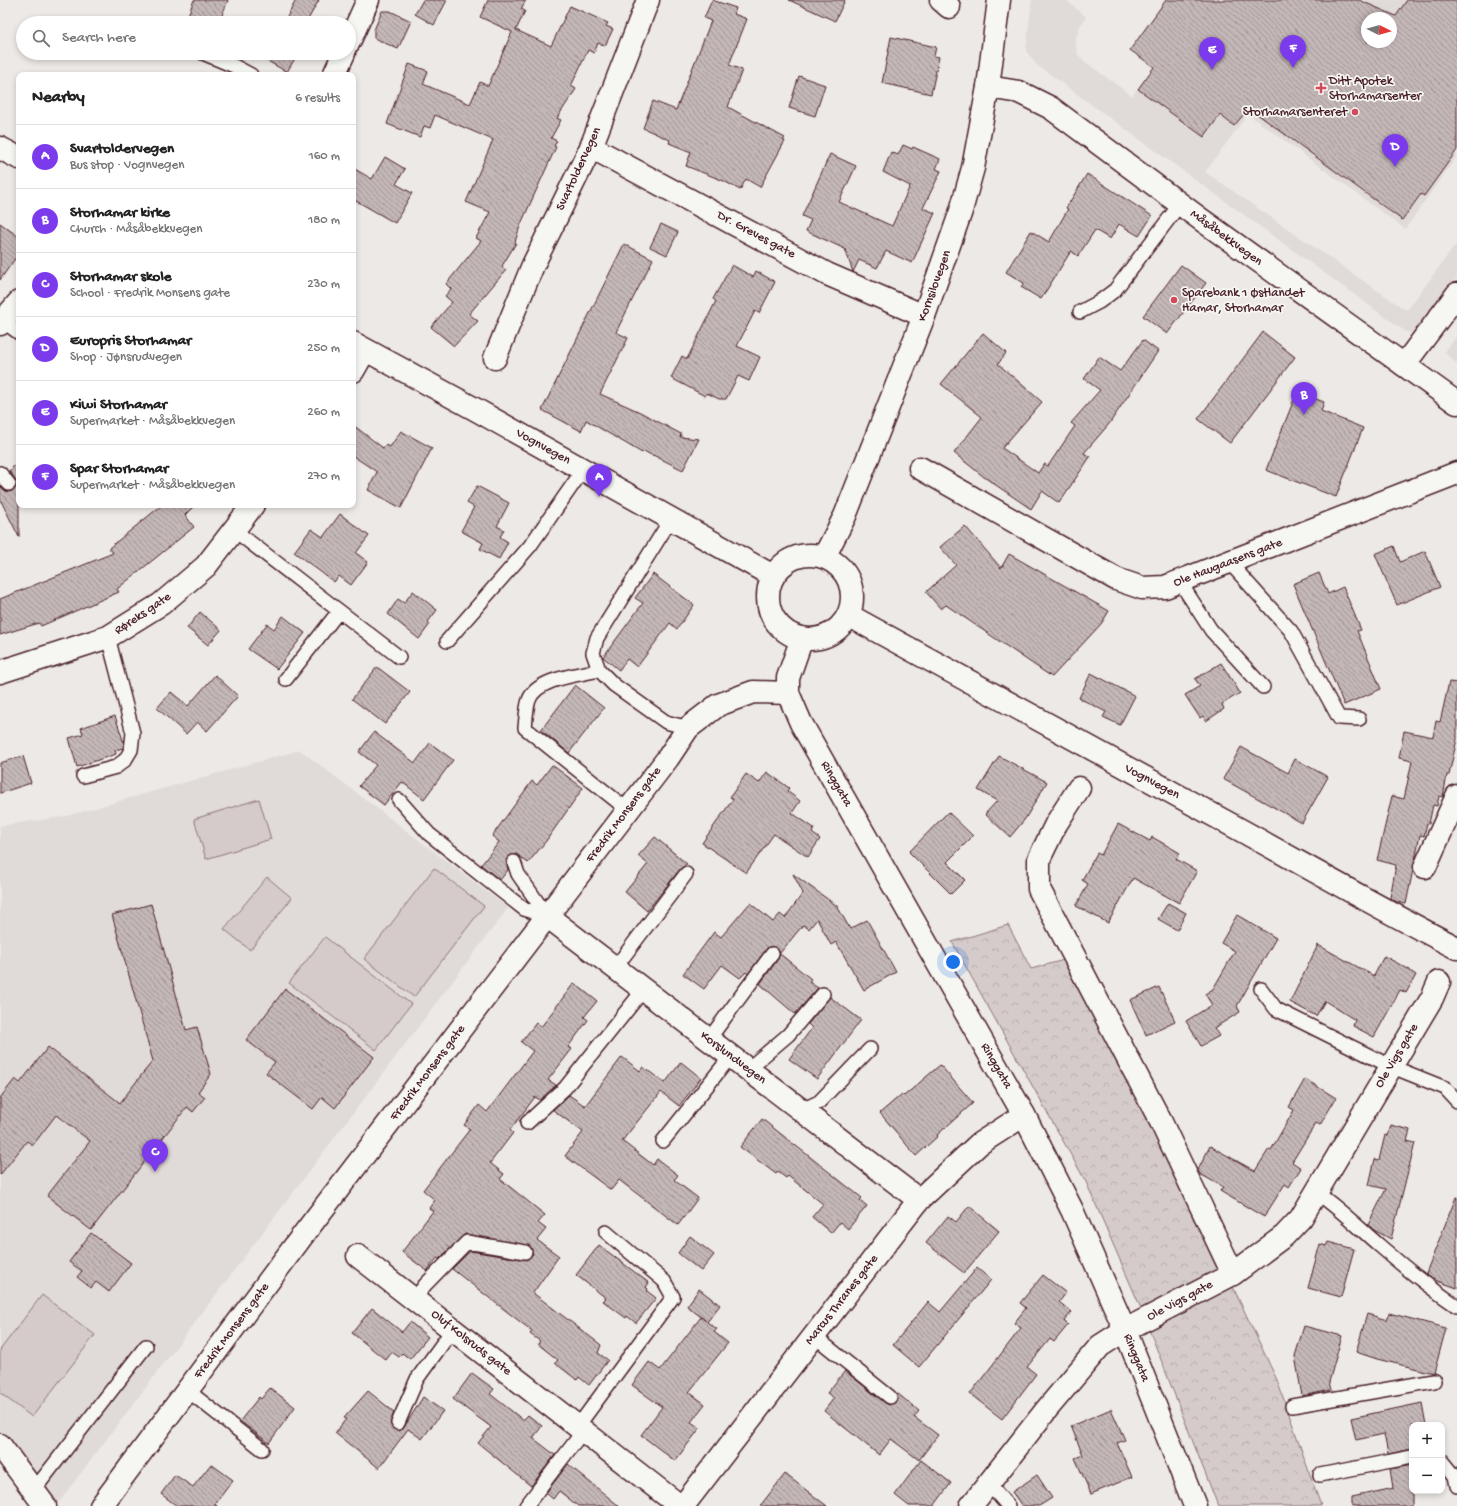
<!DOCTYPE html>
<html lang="en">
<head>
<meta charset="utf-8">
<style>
  :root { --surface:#fff; --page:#f2f2f2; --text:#222; --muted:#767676; --line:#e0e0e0; --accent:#7c3aed }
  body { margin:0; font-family:"Gochi Hand",sans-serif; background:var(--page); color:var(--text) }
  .controls { position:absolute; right:12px; bottom:12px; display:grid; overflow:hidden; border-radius:8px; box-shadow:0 2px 6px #0003 }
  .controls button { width:36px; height:36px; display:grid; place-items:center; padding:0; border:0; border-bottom:1px solid var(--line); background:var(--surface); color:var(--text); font:20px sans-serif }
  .compass { position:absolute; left:1361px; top:12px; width:36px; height:36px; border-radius:50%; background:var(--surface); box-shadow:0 2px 6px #0003; rotate:96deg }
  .you { position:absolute; left:953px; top:962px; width:14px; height:14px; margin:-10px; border:3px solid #fff; border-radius:50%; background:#1a73e8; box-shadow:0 0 0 6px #1a73e833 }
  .badge { display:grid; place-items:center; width:26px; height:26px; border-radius:50%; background:var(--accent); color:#fff; font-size:13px; font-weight:700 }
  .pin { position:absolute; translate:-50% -33px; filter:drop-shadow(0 1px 2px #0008) }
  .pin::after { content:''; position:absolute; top:21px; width:14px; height:12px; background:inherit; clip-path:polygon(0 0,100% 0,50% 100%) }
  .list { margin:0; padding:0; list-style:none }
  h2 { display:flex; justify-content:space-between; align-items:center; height:52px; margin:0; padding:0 16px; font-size:17px }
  h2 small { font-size:13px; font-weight:400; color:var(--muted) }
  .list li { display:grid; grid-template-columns:26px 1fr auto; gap:12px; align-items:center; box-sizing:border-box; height:64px; padding:0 16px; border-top:1px solid var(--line) }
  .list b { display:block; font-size:15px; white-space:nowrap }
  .list p { margin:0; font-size:13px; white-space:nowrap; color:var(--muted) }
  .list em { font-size:13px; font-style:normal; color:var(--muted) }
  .icon { flex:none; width:22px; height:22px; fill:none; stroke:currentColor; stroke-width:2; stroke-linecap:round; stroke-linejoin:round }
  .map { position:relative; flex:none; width:1457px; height:1506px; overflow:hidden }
  .search { position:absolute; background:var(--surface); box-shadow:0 2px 6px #0003; left:16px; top:16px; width:340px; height:44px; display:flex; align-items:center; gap:10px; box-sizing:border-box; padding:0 14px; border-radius:22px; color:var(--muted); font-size:15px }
  .panel { position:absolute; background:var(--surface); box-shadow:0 2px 6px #0003; left:16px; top:72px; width:340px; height:436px; border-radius:8px }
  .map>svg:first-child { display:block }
  .built { fill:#e0dad8 }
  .grass { fill:#d4cbca; stroke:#8f757a }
  .forest { fill:url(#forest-crowns); stroke:#8f757a }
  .building { fill:url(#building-back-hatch); stroke:#4a1f2b; fill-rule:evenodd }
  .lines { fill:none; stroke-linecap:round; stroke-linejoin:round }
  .service-casing { stroke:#4a1f2b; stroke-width:16 }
  .minor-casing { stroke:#4a1f2b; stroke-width:25 }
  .tertiary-casing { stroke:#4a1f2b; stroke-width:25 }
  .secondary-casing { stroke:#4a1f2b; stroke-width:25 }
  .primary-casing { stroke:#4a1f2b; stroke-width:25 }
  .service { stroke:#f6f6f2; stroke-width:13 }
  .minor { stroke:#f6f6f2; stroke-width:22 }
  .tertiary { stroke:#f6f6f2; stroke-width:22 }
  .secondary { stroke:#f6f6f2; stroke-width:22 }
  .primary { stroke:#f6f6f2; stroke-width:22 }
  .poi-dot { fill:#d1495b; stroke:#f6f6f2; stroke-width:1.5 }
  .labels { text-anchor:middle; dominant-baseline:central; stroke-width:3.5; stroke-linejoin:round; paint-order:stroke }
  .poi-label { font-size:13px; fill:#4a1f2b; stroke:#f6f6f2; text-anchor:start }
  .street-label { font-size:13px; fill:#4a1f2b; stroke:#f6f6f2 }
</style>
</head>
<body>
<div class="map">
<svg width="1457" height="1506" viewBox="0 0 1457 1506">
  <defs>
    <pattern id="forest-crowns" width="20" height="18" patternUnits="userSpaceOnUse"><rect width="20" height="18" fill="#d4cbca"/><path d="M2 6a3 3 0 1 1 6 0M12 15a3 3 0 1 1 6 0" fill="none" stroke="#b8aeae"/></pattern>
    <pattern id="building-back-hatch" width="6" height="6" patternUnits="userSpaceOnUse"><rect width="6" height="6" fill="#c4b7b7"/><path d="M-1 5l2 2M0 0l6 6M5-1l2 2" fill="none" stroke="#a19495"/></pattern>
  </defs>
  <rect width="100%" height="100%" fill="#ece9e6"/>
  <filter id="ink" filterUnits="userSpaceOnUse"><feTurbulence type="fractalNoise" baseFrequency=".025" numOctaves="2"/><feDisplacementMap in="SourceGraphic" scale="8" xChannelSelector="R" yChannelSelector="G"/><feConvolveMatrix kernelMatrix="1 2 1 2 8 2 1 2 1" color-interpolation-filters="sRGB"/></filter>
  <g filter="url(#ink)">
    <path class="built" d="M1032 0H1066L1086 17 1080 26 1075 40 1078 55 1085 62 1132 96 1154 67 1138 89 1204 137 1220 115 1234 126 1249 108 1401 220 1457 150V156L1405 229 1248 114 1205 172 1404 309H1408L1457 243V277L1419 328 1413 333 1406 332 1037 65 1026 51Z
      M1359 0H1407L1391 23V18L1386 11Z
      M1457 336V364L1445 352Z
      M300 750 508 908 56 1506H53L0 1435V826L67 816Z"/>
    <path class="grass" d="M259 799 271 839 206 859 194 819Z
      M434 868 484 906 414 997 364 959Z
      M267 877 292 898 250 950 224 929Z
      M325 937 411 1004 376 1050 289 983Z
      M42 1295 95 1335 32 1417 0 1393V1350Z"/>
    <path class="forest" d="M1008 925 1031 969 1064 960 1153 1118 1277 1380 1321 1506H1218L1140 1306 1086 1182 952 942Z"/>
    <path class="building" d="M194 0H228L219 23H185Z
      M296 0H319L306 23H284Z
      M423 0H447L434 25 415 14Z
      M488 0H526L521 9 525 11 516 30 551 46 570 6 608 23 606 26 613 29 605 46 598 43 594 53 588 50 571 86 576 89 557 118 561 120 551 138 557 141 554 146 556 147 520 226 515 242 516 243 502 266 506 270 469 314 478 321 454 346 431 327 452 302 445 296 451 289 446 284 481 241 476 238 490 212 466 202 493 140 435 115 430 128 424 126 420 137 387 124 409 64 428 71 423 84 470 104 480 82 488 86 512 32 480 17Z
      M712 0 736 8 734 14 747 19 729 65 742 70 728 107 785 138 783 140 785 141 760 187 746 179 740 190 724 181 686 166 691 152 669 143 670 140 643 128 653 101 676 110 711 21 704 18Z
      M789 0H845L835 21Z
      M1166 0H1359L1396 16 1407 0H1457V150L1424 196 1421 194 1402 220 1249 108 1234 126 1220 115 1204 137 1138 89 1154 67 1130 50ZM1367 18H1391V42H1367Z
      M382 11H390L411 21 398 49 374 38V30Z
      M891 37 936 47 934 56 939 57 931 94 882 83Z
      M267 53H298L287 72 264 59Z
      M799 76 825 85 815 116 789 108Z
      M903 145 912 149 913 147 940 159 936 169 941 171 923 208 935 213 912 263 886 251 877 268 859 260 853 272 845 249 806 231 811 220 802 216 830 154 856 166 839 202 892 226 910 186 883 172 891 152 898 155Z
      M385 157 405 169 396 184 412 193 395 223 353 199V168L372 179Z
      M1087 174 1152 216 1139 236 1119 224 1110 239 1095 230 1078 256 1071 251 1041 299 1021 287 1024 283 1006 272 1031 231 1049 242 1068 209 1066 208Z
      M0 223 19 237V253L0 280Z
      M661 224 678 232 667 255 650 247Z
      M624 244 653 259 616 332 628 338 600 394 640 412 681 434 680 437 699 439 683 470 653 455V456L644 451 642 453 586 420 581 431 542 410Z
      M732 265 753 277 756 271 775 282 759 313 755 311 737 346 760 357 749 381 738 376 726 399H719L707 393 705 396 671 378 682 356 687 359 716 301 713 299Z
      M1181 265 1206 283 1167 334 1143 316Z
      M1263 332 1295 357 1230 443 1198 419Z
      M983 333 1006 353 998 364 1042 402 1002 448 1038 473 1044 464 1048 466 1075 426 1071 423 1100 390 1084 379 1099 357 1120 371 1143 340 1158 351 1109 424 1084 453 1090 457 1059 503 1042 491 1031 509 984 477 954 453 982 417 941 384Z
      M1297 392 1324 402 1321 411 1363 428 1336 497 1266 470Z
      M353 425 383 448 385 445 390 447 401 431 432 448 401 508 368 490 377 472 353 456Z
      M19 461V537L0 499V486L6 491 10 492 16 487 15 479 9 471Z
      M477 486 509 503 497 526 504 530 500 537 508 542 499 559 480 549 483 543 461 531 474 507 467 503Z
      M162 505H195L185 515 194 527 117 589 119 592 41 626 39 623 0 635V599L113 553 109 548Z
      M340 514 369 536 356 553 368 562 351 585 339 576 334 582 294 552 311 529 323 537Z
      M965 526 1001 568 1009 554 1109 611 1101 624 1052 677 946 605 941 609 926 592 956 565 940 547Z
      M1394 546 1400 562 1425 551 1440 587 1397 605 1375 554Z
      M1319 573 1328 594 1343 587 1361 630 1357 631 1381 689 1344 705 1293 584Z
      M653 574 694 605 677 629 670 623 637 667 627 659 619 670 603 657 643 603 635 598Z
      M413 591 437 610 428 622 430 624 419 639 388 614 398 599 404 603Z
      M200 612 221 630 208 645 187 628Z
      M283 616 305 633 277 669 248 649 267 624 274 629Z
      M1221 663 1240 693 1222 704 1224 709 1206 721 1203 716 1200 718 1185 695 1200 686 1195 679Z
      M377 667 410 692 385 724 352 699Z
      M1091 673 1135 696 1120 725 1103 717 1106 712 1079 698Z
      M215 675 238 696 207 731 197 722 186 734 157 708 171 692 188 706Z
      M1449 682 1457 683V739L1449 775H1447L1443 797 1439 796 1437 806 1433 805 1429 824 1427 823 1424 836 1420 835 1406 904 1397 902 1390 898 1396 865 1377 860 1392 796 1404 799 1412 761 1399 758 1404 731 1433 737 1436 721 1440 722Z
      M575 685 604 708 569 753 541 730Z
      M115 716 124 743 123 748 115 750 116 754 77 767 69 738 83 734 81 728Z
      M374 732 415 763 430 743 453 760 424 799 402 782 384 805 359 786 376 765 359 752Z
      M1241 747 1288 773 1295 759 1328 777 1302 823 1223 779Z
      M23 756 31 783 0 793V763Z
      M999 756 1047 782 1025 819 1010 837 985 814 997 801 978 790Z
      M552 765 583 788 546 841 528 863 516 854 508 856 506 861 508 870 500 880 481 865 499 842 492 836 532 781 537 785Z
      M767 772 789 788 787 791 800 801 792 813 814 828 812 833 820 839 808 857 774 834 746 873 702 843 733 799 730 797 746 774 759 783Z
      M948 812 973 836 947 862 965 880 951 894 909 852Z
      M1118 824 1150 841 1152 837 1180 853 1176 859 1197 871 1179 903 1133 878 1108 923 1076 906 1088 884 1082 880 1097 853 1101 855Z
      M655 837 687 864 680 869 647 911 625 892 648 864 638 856Z
      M793 874 837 906 850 929 867 920 896 972 864 990 836 942 831 945 817 919 809 929 803 925 780 953 776 947H768L748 974 746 972 740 978 722 965 704 989 683 974 714 932 721 937 750 903 773 922 780 914 785 918 803 893Z
      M1168 903 1186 913 1177 930 1158 919Z
      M151 904 186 1030 197 1027 211 1074 198 1092 205 1097 193 1112 187 1107 91 1230 47 1196 90 1141 56 1115 33 1145 27 1141 0 1175V1098L15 1079 20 1083 48 1047 120 1103 143 1073 153 1061 112 915Z
      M1237 915 1276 938 1237 1006 1240 1012 1214 1028 1219 1036 1201 1046 1186 1021 1212 1005 1205 994 1213 989 1235 951 1221 943Z
      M1318 945 1374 976 1384 956 1410 970V971L1416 975 1406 993 1400 990 1374 1037 1353 1026 1355 1020 1325 1001 1316 1016 1290 1002Z
      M780 954 811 979 809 982 818 988 795 1014 760 984 778 959Z
      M574 983 597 1001 584 1017 588 1020 568 1047 572 1049 548 1080 556 1085 540 1100 535 1097 510 1130 513 1133 490 1163 504 1174 500 1179 545 1215 538 1223 546 1229 537 1240 559 1256 533 1293 601 1345 598 1353 608 1360 589 1385 579 1377 577 1380 555 1363 558 1360 538 1344 540 1341 530 1334 532 1331 452 1269 470 1251 527 1260 533 1254 530 1246 465 1234 439 1259 437 1258 427 1271 402 1252 433 1211 429 1208 435 1200 423 1190 470 1129 464 1125 479 1105 487 1112 533 1051 521 1042 536 1023 541 1027Z
      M1159 987 1175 1021 1146 1035 1130 1000Z
      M285 989 374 1057 335 1108 322 1097 313 1109 266 1073 275 1062 246 1040Z
      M830 997 861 1020 817 1079 789 1059 812 1028 808 1024Z
      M622 1057 640 1071 643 1067 665 1083 681 1062 701 1078 679 1106 661 1092 622 1141 653 1165 657 1159 678 1175 674 1180 698 1198 678 1225 619 1180 611 1190 565 1156 583 1132 553 1110 569 1095 585 1106Z
      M940 1065 973 1103 937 1135 938 1136 916 1156 880 1113 902 1094 904 1096Z
      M1305 1079 1336 1098 1320 1125 1316 1123 1292 1162 1301 1168 1289 1187 1285 1184 1264 1217 1220 1191 1223 1187 1200 1174 1198 1170 1210 1146 1255 1171 1269 1149 1271 1150 1294 1110 1289 1107Z
      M762 1119 862 1198 860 1200 867 1206 848 1229 840 1222 831 1233 812 1217 823 1204 788 1176 786 1178 778 1172 776 1174 740 1147Z
      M1391 1125 1410 1130 1407 1141 1415 1143 1391 1239 1374 1230 1368 1225 1386 1189 1369 1185 1375 1159 1379 1160 1385 1135 1388 1136Z
      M1456 1197H1457V1288L1432 1279 1426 1273Z
      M969 1206 999 1231 964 1273 926 1243 948 1216 956 1222Z
      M91 1233 131 1263 109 1292 96 1282 91 1288 77 1277 82 1271 69 1262Z
      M690 1236 714 1255 701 1271 678 1253Z
      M1328 1242 1354 1249 1341 1297 1308 1288 1320 1244 1326 1246Z
      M599 1245 649 1283 646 1287 648 1289 647 1291 656 1298 636 1323 627 1316 626 1318 603 1301 606 1298 576 1275Z
      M977 1268 991 1280 919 1367 893 1345 928 1302 940 1312Z
      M1043 1275 1066 1293 1059 1302 1072 1312 1064 1321 1068 1325 1054 1342 1050 1339 1027 1367 1036 1374 1002 1419 970 1394 1021 1328 1014 1323 1026 1308 1020 1303Z
      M699 1289 720 1305 707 1322 717 1329 714 1332 728 1343 689 1392 705 1404 691 1422 700 1428 675 1461 641 1435 662 1407 632 1385 649 1362 660 1370 701 1317 706 1321 687 1306Z
      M372 1308 402 1332 410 1322 428 1337 410 1359 402 1353 399 1357 392 1352 386 1360 352 1333Z
      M1389 1313 1446 1328 1434 1373 1377 1359 1356 1352 1367 1314 1387 1320Z
      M1304 1326 1342 1336 1329 1382 1331 1390 1302 1396 1295 1356Z
      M845 1371 885 1403 889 1405 896 1402 897 1393 919 1411 914 1417 938 1435 919 1460 891 1439 879 1455 824 1411 834 1398 827 1393Z
      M472 1373 494 1389 490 1394 523 1420 528 1415 542 1426 533 1438 555 1455 531 1486 478 1443 491 1427 453 1399Z
      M270 1388 295 1407 269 1443 240 1421 259 1397 261 1399Z
      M368 1391 394 1412 390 1424 395 1430 403 1429 423 1397 443 1411 422 1439 408 1429 379 1468 335 1433 346 1419 344 1418Z
      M1422 1403 1426 1425H1412V1449L1388 1454 1384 1434 1356 1440 1351 1418Z
      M1111 1409 1125 1440 1117 1443 1132 1477 1091 1494 1075 1458 1083 1455 1071 1426Z
      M921 1460 951 1483 934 1506H909L895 1495Z
      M211 1464 233 1480 215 1504 217 1506H177L161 1494 175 1475 193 1487Z
      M568 1464 575 1470 619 1506H578L559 1491 553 1499 546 1493Z
      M1412 1465V1506H1352V1497L1394 1488 1391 1469Z
      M785 1474 827 1506H760Z
      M1037 1475 1052 1498 1039 1506H1022L1012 1492Z"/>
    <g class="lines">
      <defs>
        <path id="service" d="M203 53 234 66 251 75
          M1080 312 1099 302 1115 290 1180 204
          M3 321 19 333
          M0 473 9 484
          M671 519 597 638 593 653 599 670 614 685 666 722 688 728
          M234 530 399 657
          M1229 562 1291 631 1339 718 1359 719
          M1180 582 1211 630 1263 687
          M447 641 530 546 583 470
          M599 670C579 675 537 678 529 700 526 708 526 719 525 728L628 810
          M286 679 339 611
          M83 776 116 767 125 760 131 750 133 733 108 637
          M399 800 429 834 524 909 547 916 518 874 514 862
          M615 968 686 874
          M1261 989 1276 1009 1390 1066 1445 1088 1457 1101
          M709 1039 772 954
          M748 1069 788 1035 823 994
          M802 1110 819 1102 870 1049
          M527 1123 565 1088 644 989
          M663 1141 731 1056
          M1317 1193C1339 1208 1359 1228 1380 1246 1404 1267 1430 1288 1457 1306
          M415 1299 425 1285 467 1242 525 1252
          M814 1336 890 1397
          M187 1390 262 1449
          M1292 1406 1434 1381
          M398 1423 417 1379 453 1329
          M578 1426 673 1297 664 1281 606 1232
          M1442 1460 1455 1476 1457 1486
          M1320 1475 1412 1457
          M988 1483 1008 1506
          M34 1490 146 1346
          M526 1506 584 1430"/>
        <path id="minor" d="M941 0 949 7
          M349 42 368 0
          M334 75 344 53
          M591 147 827 274 924 316
          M0 324 19 302
          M495 358 533 265 591 147 648 0
          M1404 365 1457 294
          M353 371 365 350
          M920 468 1116 579 1142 588 1165 587 1457 473
          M0 672 108 637 161 604 206 566 253 505
          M1079 788 1056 824 1039 859V889L1161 1122 1233 1274
          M1425 867 1457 796
          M547 916 919 1200
          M358 1256 680 1506
          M0 1445 45 1506
          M101 1506 303 1235 668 758 688 728 718 705 753 692 788 693
          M683 1506 919 1200 979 1144 1024 1115
          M971 1506 1047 1409 1100 1346 1125 1330 1233 1274 1284 1236 1301 1218 1432 998 1439 982"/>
        <path id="tertiary" d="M988 87 1019 92 1051 108 1199 218 1457 403"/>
        <path id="secondary" d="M824 557 845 516 924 316 961 211 973 168 988 87 999 0"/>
        <path id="primary" d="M0 148 19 158
          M353 343 473 408 773 576
          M768 597a42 42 0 1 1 84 0a42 42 0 1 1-84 0Z
          M848 615C970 682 1093 749 1215 816 1296 860 1375 906 1457 948
          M802 638 788 678V693L801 723 1024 1115 1072 1210 1125 1330 1195 1506"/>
      </defs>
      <use href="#service" class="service-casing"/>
      <use href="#minor" class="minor-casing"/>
      <use href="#tertiary" class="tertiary-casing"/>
      <use href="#secondary" class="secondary-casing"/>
      <use href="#primary" class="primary-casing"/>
      <use href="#service" class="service"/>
      <use href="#minor" class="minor"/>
      <use href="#tertiary" class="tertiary"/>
      <use href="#secondary" class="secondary"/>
      <use href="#primary" class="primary"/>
    </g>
  </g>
  <g class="poi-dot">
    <path d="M1319 82h4v4h4v4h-4v4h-4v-4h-4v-4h4z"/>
    <circle cx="1355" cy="112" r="4"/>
    <circle cx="1174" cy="300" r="4"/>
  </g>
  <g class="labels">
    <g class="poi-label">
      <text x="1329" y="81">Ditt Apotek<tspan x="1329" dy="15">Storhamarsenter</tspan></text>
      <text x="1347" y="112" text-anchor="end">Storhamarsenteret</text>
      <text x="1182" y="293">Sparebank 1 Østlandet<tspan x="1182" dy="15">Hamar, Storhamar</tspan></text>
    </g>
    <g class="street-label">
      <text transform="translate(579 169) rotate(-65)">Svartoldervegen</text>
      <text transform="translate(756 235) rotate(28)">Dr. Greves gate</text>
      <text transform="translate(1226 238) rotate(36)">Måsåbekkvegen</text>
      <text transform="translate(935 286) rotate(-70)">Kornsilovegen</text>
      <text transform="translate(543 447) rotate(29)">Vognvegen</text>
      <text transform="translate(1228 563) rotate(-21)">Ole Haugaasens gate</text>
      <text transform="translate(143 614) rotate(-34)">Røreks gate</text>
      <text transform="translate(1152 782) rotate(28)">Vognvegen</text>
      <text transform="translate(836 784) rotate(60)">Ringgata</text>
      <text transform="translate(624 815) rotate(-53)">Fredrik Monsens gate</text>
      <text transform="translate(1397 1056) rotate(-59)">Ole Vigs gate</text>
      <text transform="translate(733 1058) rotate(37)">Korslundvegen</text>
      <text transform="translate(996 1066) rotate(60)">Ringgata</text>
      <text transform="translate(428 1073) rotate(-53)">Fredrik Monsens gate</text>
      <text transform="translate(842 1300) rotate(-52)">Marcus Thranes gate</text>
      <text transform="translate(1180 1301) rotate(-28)">Ole Vigs gate</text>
      <text transform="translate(232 1331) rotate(-53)">Fredrik Monsens gate</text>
      <text transform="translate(471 1343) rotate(38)">Oluf Kolsruds gate</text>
      <text transform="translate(1136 1358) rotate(68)">Ringgata</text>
    </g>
  </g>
</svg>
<div class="controls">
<button>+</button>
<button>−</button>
</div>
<svg class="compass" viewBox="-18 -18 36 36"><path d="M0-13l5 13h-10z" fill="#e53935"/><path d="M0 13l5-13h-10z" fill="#767676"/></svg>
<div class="you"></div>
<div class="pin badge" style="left:599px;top:497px">A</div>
<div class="pin badge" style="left:1304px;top:415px">B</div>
<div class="pin badge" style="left:155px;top:1172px">C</div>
<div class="pin badge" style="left:1395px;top:167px">D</div>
<div class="pin badge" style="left:1212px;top:70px">E</div>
<div class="pin badge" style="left:1293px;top:68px">F</div>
<div class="search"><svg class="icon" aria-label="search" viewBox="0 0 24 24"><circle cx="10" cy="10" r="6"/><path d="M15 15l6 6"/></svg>Search here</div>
<section class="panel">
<h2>Nearby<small>6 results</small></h2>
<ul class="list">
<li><span class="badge">A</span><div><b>Svartoldervegen</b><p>Bus stop · Vognvegen</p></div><em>160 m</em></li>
<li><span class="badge">B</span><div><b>Storhamar kirke</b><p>Church · Måsåbekkvegen</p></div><em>180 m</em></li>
<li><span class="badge">C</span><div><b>Storhamar skole</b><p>School · Fredrik Monsens gate</p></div><em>230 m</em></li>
<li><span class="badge">D</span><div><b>Europris Storhamar</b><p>Shop · Jønsrudvegen</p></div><em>250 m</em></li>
<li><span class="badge">E</span><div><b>Kiwi Storhamar</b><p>Supermarket · Måsåbekkvegen</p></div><em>260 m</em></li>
<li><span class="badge">F</span><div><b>Spar Storhamar</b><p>Supermarket · Måsåbekkvegen</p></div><em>270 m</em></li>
</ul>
</section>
</div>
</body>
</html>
